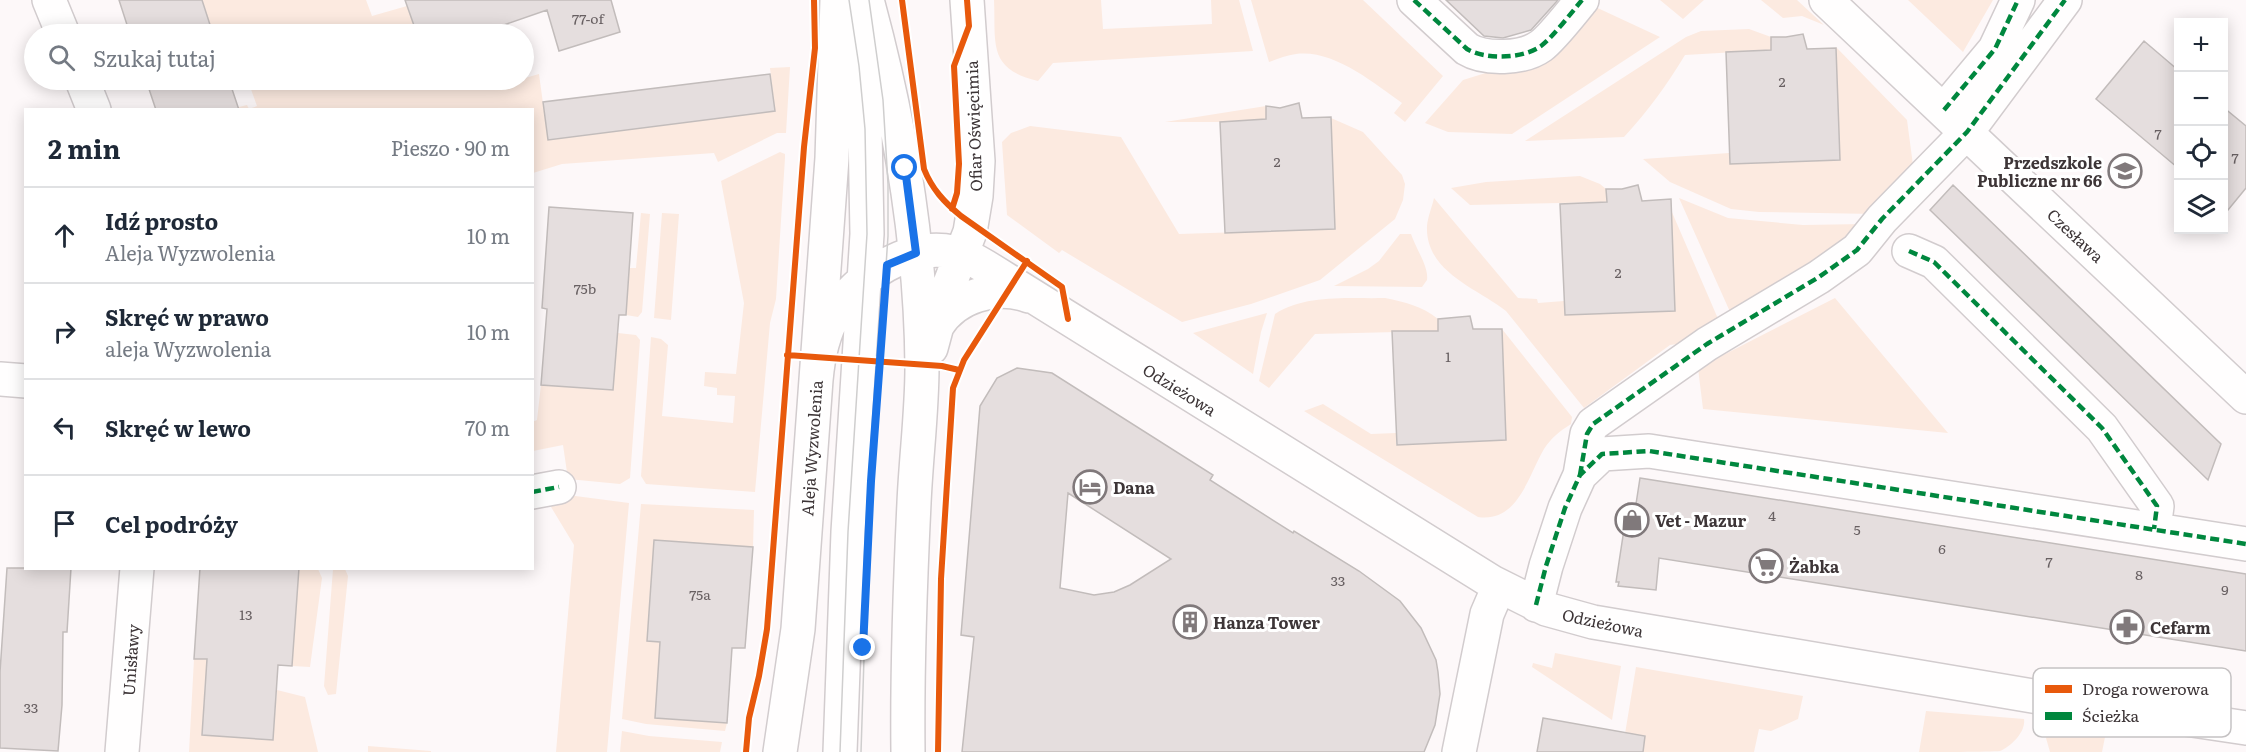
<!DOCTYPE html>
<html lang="pl">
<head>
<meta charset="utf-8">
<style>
  :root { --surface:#fff; --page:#f6f6f7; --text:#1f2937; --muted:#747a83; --line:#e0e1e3 }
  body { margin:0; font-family:Literata,serif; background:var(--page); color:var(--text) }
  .controls { position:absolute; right:18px; top:18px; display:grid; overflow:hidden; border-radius:0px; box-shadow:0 3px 15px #0003 }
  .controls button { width:54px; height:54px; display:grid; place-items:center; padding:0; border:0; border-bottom:2px solid var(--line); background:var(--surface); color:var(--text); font:30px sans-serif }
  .stop { position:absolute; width:18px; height:18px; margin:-14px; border:4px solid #1a73e8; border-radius:50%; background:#fff }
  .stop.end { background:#1a73e8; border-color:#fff; box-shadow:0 2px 6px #0008 }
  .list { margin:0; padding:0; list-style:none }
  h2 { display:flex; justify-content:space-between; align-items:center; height:78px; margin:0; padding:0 24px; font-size:26px }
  h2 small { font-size:20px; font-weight:400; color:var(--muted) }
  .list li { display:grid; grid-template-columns:39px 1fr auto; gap:18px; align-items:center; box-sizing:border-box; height:96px; padding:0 24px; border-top:2px solid var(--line) }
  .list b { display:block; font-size:22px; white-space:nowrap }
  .list p { margin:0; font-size:20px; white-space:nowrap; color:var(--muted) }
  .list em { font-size:20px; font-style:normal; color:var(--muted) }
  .icon { flex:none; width:33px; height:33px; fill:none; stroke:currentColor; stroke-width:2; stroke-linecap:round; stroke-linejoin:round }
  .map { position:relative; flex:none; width:2246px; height:752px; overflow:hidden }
  .search { position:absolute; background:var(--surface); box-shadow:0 3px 15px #0003; left:24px; top:24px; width:510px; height:66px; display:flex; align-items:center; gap:15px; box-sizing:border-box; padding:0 21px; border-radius:33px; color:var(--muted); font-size:22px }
  .panel { position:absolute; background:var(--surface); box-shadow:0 3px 15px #0003; left:24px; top:108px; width:510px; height:462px; border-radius:0px }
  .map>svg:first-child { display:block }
  .green { fill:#fceae0 }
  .building { fill:#e5dede; stroke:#c2bcbb; stroke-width:1.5; fill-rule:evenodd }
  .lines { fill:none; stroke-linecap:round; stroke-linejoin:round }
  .minor-casing { stroke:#d2ccce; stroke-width:36 }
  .minor { stroke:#fffefe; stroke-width:33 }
  .tram { stroke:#cfcece; stroke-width:1.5 }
  .quiet { stroke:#00873e; stroke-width:4.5; stroke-dasharray:9 4.5; stroke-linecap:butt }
  .cycleway-casing { stroke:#fff; stroke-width:10 }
  .cycleway { stroke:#e8590c; stroke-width:6 }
  .route { stroke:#1a73e8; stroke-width:8 }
  .labels { text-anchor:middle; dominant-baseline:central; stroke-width:6; stroke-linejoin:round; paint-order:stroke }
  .number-label { font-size:14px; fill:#686062 }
  .street-label { font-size:16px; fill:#3d3537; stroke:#fff }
  .poi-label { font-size:16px; font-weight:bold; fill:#3d3537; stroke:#fff; text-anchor:start }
  .key { fill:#fff; stroke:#c5c2c3; stroke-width:1.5 }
  .key-label { font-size:16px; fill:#3d3537 }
</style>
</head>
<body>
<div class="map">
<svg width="2246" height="752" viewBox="0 0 2246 752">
  <rect width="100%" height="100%" fill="#fdf8f9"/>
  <path class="green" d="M202 0H366L372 16 407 6 417 34H213Z
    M994 0H1101L1103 29 1212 24 1211 0H1239L1253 51 1053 63 1038 81C987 69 996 43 994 0Z
    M1251 0H1363L1443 76 1405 122 1394 113 1402 103C1374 83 1333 49 1296 54 1287 55 1278 59 1269 62Z
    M1660 0H1704L1683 19Z
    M1761 0H1797L1824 25 1802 16 1783 18Z
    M1908 0H1993L1963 52Z
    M1589 4 1660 37 1512 134 1448 132 1425 123 1463 80 1505 67Z
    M1749 29 1771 37V50L1685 55C1667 85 1648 111 1624 137L1525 141 1686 37 1701 31Z
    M1836 47 1907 120 1913 165 1874 214 1759 212 1731 209 1670 182 1643 159 1729 153 1730 164 1840 160Z
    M790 67 786 133H777L718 162 714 153 562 164 533 173 532 110 231 109 247 105 249 109 257 106 248 81 231 86 229 80H490L494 87 539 74 548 140 775 111 770 68Z
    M1266 106V119L1220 122H1165Z
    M1331 118 1363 132 1402 175 1405 184 1403 200 1395 219 1320 280 1251 304 1182 322 1062 250 1059 253 1007 215 1002 142 1011 133 1030 126 1121 137 1179 234 1335 229Z
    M780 152 785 154V158L776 299 770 323 755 492 646 484 641 476 651 337 661 339 668 345 662 416 733 423 735 396 717 395V388L704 386 705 372 736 374 744 303 721 181Z
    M1580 176 1600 184 1606 189 1607 202 1470 205 1451 188 1486 182Z
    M1434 198 1518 298 1537 299 1538 303 1564 301 1566 315 1674 311 1671 210 1719 321 1685 343 1670 345 1584 408 1506 311C1477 288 1425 272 1427 226 1428 216 1432 207 1434 198Z
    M1679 198 1728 218 1803 225 1863 224 1840 244 1731 314Z
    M641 213 650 214 642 312 638 317 626 315 629 268H636Z
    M662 213 679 214 671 320 654 318Z
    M1400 234H1411C1416 249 1429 267 1427 280L1422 287 1334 286 1368 269 1379 261Z
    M1385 298C1405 302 1422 306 1438 319V331L1315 334 1269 388 1259 381 1275 314C1306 294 1349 299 1385 298Z
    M1835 298 1948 433 1703 409 1698 368Z
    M1267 313 1261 332 1253 374 1193 333Z
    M1502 329 1572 417 1571 424C1560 431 1551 438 1544 449 1528 476 1518 523 1478 517L1304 411 1323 404 1371 434 1396 433V445L1506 440Z
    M618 333 636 335 640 340 630 478 620 484 568 479 563 445 533 451 532 422 537 420 541 385 613 390Z
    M560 494 629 503 607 752H556L574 545 545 497Z
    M641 504 754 510 753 547 654 540 647 641 672 643 655 718 727 723 725 731 646 724 622 719Z
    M299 569H318L322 578 310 667 292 666Z
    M333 569H345L348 576 336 694 328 695 324 686Z
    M1555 653 1621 666 1612 720 1532 667 1533 663 1552 668Z
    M194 659 219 660 205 679 202 735 273 740 277 690 305 697 318 752H189Z
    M1636 667 1803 696 1798 719 1771 731 1759 729 1754 752H1622Z
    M1926 711 2024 719C2026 732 2011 746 2000 751 1991 752 1932 752 1919 752Z
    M2053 723 2106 732 2102 752H2050L2046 738Z
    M622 731 649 736 722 742 720 752H620Z
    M368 746 431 751V752H368Z"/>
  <path class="building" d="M119 0H202L213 34H130Z
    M405 0H611L620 32 559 51 547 10 478 34H472L469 25 442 34H417Z
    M1446 0H1558L1531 30 1503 38 1484 36Z
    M1803 34 1807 49 1836 48 1840 160 1730 164 1726 52 1771 50V37H1786Z
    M2144 41 2178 70V168L2096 99Z
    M770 74 775 111 548 140 543 102Z
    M146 80H229L239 110H156Z
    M1299 103 1302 118 1331 117 1335 229 1225 233 1220 122 1266 119V106L1280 108Z
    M2223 107 2246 126V188L2228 210 2223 206Z
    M1638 185 1642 201 1671 199 1675 311 1565 315 1560 204 1607 202 1606 189H1622Z
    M1953 185 2221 444 2208 480 1930 210Z
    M549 207 633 213 626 315H619L613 390 541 385 547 309 542 308Z
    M1470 316 1473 329H1502L1506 440 1397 445 1392 331H1438V319Z
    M1017 368 1052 373 1213 475 1210 480 1293 533 1294 531 1359 571 1400 601 1421 628 1436 660 1438 672 1440 694 1435 725 1424 752H962L974 637 961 635 980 406 997 378ZM1068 493 1171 559 1130 585 1114 592 1094 595 1060 588Z
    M1640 478 2246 574V651L1659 558 1656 590 1618 586 1619 582H1616L1628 503 1636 504Z
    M654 540 753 547 745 648H732L727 723 655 718 660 642 647 641Z
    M7 568H71L67 632H63L62 705 58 751 0 748V672Z
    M200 568H299L292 666 278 665 273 740 202 735 207 659H194Z
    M1543 718 1645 736 1643 752H1537Z"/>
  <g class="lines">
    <defs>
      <path id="minor" d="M49 0 63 34
        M867 0C900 121 921 242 922 367 922 412 916 457 914 503 910 586 907 669 908 752
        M1414 0 1467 49C1485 60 1523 59 1541 46 1552 38 1572 12 1582 0
        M1826 0 2246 397
        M82 80 94 110
        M1944 110 1995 49 2018 0
        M1909 251 1934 262 2102 428 2157 506 2154 529
        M937 326C955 296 996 284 1029 296
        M931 348 945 296 970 232 976 196 978 161 967 0
        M0 379 26 381
        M816 380C818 357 823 333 835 313 858 277 908 242 953 252 967 255 979 263 991 270L1492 582 1546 609 1593 622 2045 698 2246 728
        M1580 475 1587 434 1593 424 1707 344 1819 277 1857 250 1882 219 1967 132 2065 0
        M532 492 559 487
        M1536 605 1546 566 1565 508 1580 475 1602 454 1649 451 2246 544
        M122 752 137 568
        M780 752 798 629 832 158 837 0
        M840 752 848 532 867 234 865 129 853 25
        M1459 752 1487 614 1499 586"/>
    </defs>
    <use href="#minor" class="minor-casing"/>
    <use href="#minor" class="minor"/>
    <path class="tram" d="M840 752 848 532 867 234 865 129 859 66 849 0
      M861 752 868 533 888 236V184L883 100 869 0"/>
    <path class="quiet" d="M1414 0 1467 49C1485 60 1523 59 1541 46 1552 38 1572 12 1582 0
      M1944 110 1995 49 2018 0
      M1909 251 1934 262 2102 428 2157 506 2154 529
      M1580 475 1587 434 1593 424 1707 344 1819 277 1857 250 1882 219 1967 132 2065 0
      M532 492 559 487
      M1536 605 1546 566 1565 508 1580 475 1602 454 1649 451 2246 544"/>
    <defs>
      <path id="cycleway" d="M902 0 924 169C932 189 944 202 961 216L1062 287 1068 319
        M952 209 957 193 959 164 954 66 969 26 967 0
        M787 355 942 366 959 370
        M746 752 749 718 759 676 767 629 804 147 815 48 814 0
        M938 752 941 579 953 388 964 360 1027 261"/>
    </defs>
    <use href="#cycleway" class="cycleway-casing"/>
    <use href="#cycleway" class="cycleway"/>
  </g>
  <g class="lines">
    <path class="route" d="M863 648 871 481 887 265 916 253 905 168"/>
  </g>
  <defs>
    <symbol id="school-ring" viewBox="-11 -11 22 22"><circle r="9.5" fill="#fff" stroke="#80797b" stroke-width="1.5"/><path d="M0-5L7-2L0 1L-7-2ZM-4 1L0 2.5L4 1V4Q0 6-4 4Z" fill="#80797b"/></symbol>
    <symbol id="hotel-ring" viewBox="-11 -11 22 22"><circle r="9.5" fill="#fff" stroke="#80797b" stroke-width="1.5"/><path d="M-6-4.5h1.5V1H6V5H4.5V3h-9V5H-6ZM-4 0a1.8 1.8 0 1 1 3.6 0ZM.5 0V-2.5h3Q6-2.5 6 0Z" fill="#80797b"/></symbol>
    <symbol id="shop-ring" viewBox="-11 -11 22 22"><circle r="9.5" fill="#fff" stroke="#80797b" stroke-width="1.5"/><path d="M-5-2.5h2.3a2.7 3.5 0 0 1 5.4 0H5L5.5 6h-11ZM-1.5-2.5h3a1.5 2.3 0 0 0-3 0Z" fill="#80797b"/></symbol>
    <symbol id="supermarket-ring" viewBox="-11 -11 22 22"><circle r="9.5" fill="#fff" stroke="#80797b" stroke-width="1.5"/><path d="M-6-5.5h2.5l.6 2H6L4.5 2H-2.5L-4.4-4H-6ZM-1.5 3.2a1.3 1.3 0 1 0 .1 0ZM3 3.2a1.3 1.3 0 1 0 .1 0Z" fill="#80797b"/></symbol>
    <symbol id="building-ring" viewBox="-11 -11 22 22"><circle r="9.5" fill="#fff" stroke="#80797b" stroke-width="1.5"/><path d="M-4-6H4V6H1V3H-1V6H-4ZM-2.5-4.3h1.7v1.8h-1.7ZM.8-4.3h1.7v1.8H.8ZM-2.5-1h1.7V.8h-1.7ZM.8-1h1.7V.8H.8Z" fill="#80797b"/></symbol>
    <symbol id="pharmacy-ring" viewBox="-11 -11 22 22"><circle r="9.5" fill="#fff" stroke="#80797b" stroke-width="1.5"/><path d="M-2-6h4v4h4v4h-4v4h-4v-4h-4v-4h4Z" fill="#80797b"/></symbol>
  </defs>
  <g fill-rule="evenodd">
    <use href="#school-ring" x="2106" y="152" width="38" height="38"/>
    <use href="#hotel-ring" x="1071" y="468" width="38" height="38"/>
    <use href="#shop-ring" x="1613" y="501" width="38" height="38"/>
    <use href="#supermarket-ring" x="1747" y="547" width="38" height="38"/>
    <use href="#building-ring" x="1171" y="603" width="38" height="38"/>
    <use href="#pharmacy-ring" x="2108" y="608" width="38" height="38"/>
  </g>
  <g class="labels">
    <g class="number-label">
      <text x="588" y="18">77-of</text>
      <text x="1782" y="81">2</text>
      <text x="2158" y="133">7</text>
      <text x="2235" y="157">7</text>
      <text x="1277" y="161">2</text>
      <text x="1618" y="272">2</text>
      <text x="585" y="288">75b</text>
      <text x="1448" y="356">1</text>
      <text x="1772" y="515">4</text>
      <text x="1857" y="529">5</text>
      <text x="1942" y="548">6</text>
      <text x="2049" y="561">7</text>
      <text x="2139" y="574">8</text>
      <text x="1338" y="580">33</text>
      <text x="2225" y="589">9</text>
      <text x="700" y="594">75a</text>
      <text x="246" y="614">13</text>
      <text x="31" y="707">33</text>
    </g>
    <g class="street-label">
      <text transform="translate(973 126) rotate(-92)">Ofiar Oświęcimia</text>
      <text transform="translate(2076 235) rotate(43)">Czesława</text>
      <text transform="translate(1180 389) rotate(32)">Odzieżowa</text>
      <text transform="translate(811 448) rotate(-86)">Aleja Wyzwolenia</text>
      <text transform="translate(1603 622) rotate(12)">Odzieżowa</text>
      <text transform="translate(130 660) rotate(-86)">Unisławy</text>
    </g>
    <g class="poi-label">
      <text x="2102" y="162" text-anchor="end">Przedszkole<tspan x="2102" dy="18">Publiczne nr 66</tspan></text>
      <text x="1113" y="487">Dana</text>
      <text x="1655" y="520">Vet - Mazur</text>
      <text x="1789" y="566">Żabka</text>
      <text x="1213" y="622">Hanza Tower</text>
      <text x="2150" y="627">Cefarm</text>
    </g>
  </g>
  <rect x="2033" y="668" width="198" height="69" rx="9" class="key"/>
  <rect x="2045" y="685" width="27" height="8" fill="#e8590c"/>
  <rect x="2045" y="712" width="27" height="8" fill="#00873e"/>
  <g class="key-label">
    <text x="2082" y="695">Droga rowerowa</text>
    <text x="2082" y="722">Ścieżka</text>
  </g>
</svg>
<div class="controls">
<button>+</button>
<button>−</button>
<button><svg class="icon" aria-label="locate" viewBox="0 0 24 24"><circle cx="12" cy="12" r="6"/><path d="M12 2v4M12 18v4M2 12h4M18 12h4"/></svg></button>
<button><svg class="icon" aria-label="layers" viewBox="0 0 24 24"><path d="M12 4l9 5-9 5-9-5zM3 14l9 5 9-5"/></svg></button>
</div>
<div class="stop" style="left:905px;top:168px"></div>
<div class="stop end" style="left:863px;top:648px"></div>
<div class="search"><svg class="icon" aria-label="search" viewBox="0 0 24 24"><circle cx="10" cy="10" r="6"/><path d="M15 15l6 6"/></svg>Szukaj tutaj</div>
<section class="panel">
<h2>2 min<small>Pieszo · 90 m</small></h2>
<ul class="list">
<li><svg class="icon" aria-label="ahead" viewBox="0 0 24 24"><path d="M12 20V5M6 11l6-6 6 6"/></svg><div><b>Idź prosto</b><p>Aleja Wyzwolenia</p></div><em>10 m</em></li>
<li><svg class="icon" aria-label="right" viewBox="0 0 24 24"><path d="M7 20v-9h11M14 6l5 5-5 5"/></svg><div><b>Skręć w prawo</b><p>aleja Wyzwolenia</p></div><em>10 m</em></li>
<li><svg class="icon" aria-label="left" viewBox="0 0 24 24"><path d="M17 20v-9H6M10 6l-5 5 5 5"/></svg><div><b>Skręć w lewo</b></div><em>70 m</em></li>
<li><svg class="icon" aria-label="arrive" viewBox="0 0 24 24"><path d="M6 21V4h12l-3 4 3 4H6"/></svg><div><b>Cel podróży</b></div></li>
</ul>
</section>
</div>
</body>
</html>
